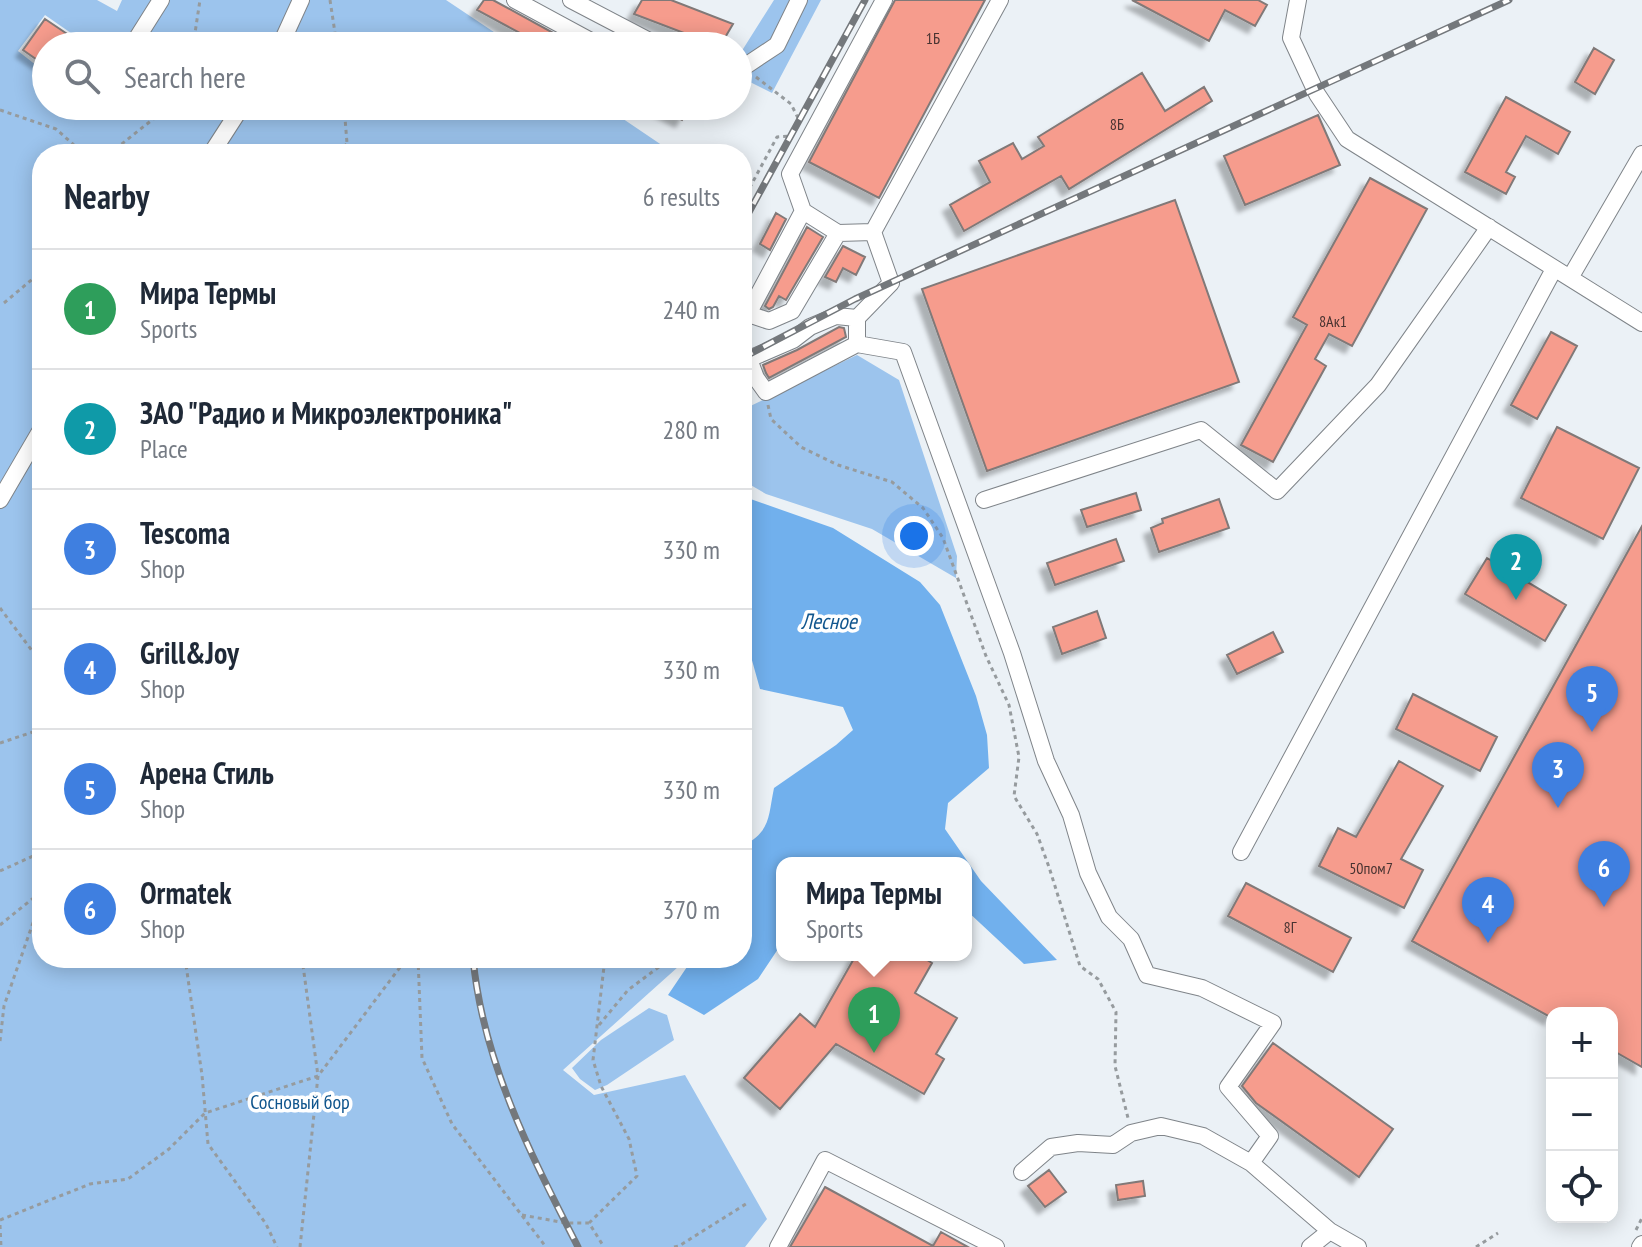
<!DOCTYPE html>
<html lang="en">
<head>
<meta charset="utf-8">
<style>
  :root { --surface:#fff; --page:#f2f2f3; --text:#1f2937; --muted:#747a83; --line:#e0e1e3; --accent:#2563eb }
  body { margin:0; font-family:"PT Sans Narrow",sans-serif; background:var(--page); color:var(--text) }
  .controls { position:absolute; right:24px; bottom:24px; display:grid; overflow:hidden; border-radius:16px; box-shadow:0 4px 20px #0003 }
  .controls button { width:72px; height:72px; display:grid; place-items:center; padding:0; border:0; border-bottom:2px solid var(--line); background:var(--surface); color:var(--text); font:40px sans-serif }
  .you { position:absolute; left:914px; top:536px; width:28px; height:28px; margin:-20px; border:6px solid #fff; border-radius:50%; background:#1a73e8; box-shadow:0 0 0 12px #1a73e833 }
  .badge { display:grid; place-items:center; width:52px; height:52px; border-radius:50%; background:var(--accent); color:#fff; font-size:26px; font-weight:700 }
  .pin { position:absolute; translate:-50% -66px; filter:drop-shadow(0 2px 4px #0008) }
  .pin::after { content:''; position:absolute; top:42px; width:28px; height:24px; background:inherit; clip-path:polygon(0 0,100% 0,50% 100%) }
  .popup { position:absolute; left:776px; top:857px; width:196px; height:104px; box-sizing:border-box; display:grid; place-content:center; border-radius:16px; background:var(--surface); filter:drop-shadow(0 2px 6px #0005); font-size:26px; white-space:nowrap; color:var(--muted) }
  .popup b { font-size:30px; color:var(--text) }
  .popup::after { content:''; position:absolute; left:50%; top:100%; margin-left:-16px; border:16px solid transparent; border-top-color:var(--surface) }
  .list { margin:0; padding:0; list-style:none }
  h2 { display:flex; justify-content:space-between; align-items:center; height:104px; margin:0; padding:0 32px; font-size:34px }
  h2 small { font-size:26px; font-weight:400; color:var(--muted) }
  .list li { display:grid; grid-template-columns:52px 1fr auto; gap:24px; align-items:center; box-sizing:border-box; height:120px; padding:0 32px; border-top:2px solid var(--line) }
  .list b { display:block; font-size:30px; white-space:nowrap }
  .list p { margin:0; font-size:26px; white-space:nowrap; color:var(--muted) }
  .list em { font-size:26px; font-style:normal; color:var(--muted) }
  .icon { flex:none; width:44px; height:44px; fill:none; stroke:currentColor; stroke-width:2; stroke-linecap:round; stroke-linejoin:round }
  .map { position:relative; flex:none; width:1642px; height:1247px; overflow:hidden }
  .search { position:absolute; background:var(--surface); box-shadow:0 4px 20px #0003; left:32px; top:32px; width:720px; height:88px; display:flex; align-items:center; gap:20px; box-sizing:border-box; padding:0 28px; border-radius:44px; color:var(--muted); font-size:30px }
  .panel { position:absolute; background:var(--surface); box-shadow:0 4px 20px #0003; left:32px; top:144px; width:720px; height:824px; border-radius:32px }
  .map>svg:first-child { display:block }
  .green { fill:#9cc4ed }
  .water { fill:#71b0ed }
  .building { fill:#f69c8d; stroke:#817978; stroke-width:2; filter:url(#shadow) }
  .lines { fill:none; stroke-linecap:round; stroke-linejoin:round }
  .minor-casing { stroke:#7f8489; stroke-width:18 }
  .path { stroke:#969b9e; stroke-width:3; stroke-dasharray:4 4; stroke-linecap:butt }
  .minor { stroke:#fff; stroke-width:16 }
  .rail-casing { stroke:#74787c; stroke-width:7 }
  .rail { stroke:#fff; stroke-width:4; stroke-dasharray:12; stroke-linecap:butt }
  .labels { text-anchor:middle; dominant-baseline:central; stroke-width:7; stroke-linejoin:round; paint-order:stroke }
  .number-label { font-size:16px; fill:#483331 }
  .park-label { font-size:20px; fill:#0f558d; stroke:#fff }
  .water-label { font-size:22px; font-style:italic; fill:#11568e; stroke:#fff }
</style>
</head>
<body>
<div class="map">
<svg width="1642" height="1247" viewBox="0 0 1642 1247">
  <defs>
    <filter id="shadow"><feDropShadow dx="-7" dy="7" stdDeviation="2" flood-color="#0004"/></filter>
  </defs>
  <rect width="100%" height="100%" fill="#ebf1f6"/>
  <path class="green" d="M0 0H97L117 11 122 0H446L515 46H137L132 38 118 46H107L96 36 81 40 45 15 18 51 46 73V106H604L675 154H42V958H688L563 1070 594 1095 685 1075 767 1219 745 1247H0Z
    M774 0H821L772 93 738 76V57Z
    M857 355 899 380 957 556 956 578 872 529 766 494 742 480V410Z
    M649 1008 667 1015 674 1040 607 1085 595 1090 580 1079 572 1068 601 1040Z"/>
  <path class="water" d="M742 496 833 528 920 582 940 605 976 696 987 735 989 768 948 803 945 829 981 881 1057 960 1024 964 966 910V863H782V943L758 979 704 1015 668 995 693 958H742V846C771 832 768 817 774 788L836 745 853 730 843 707 760 689 748 646 750 634 742 625Z"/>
  <path class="building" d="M484 0H493L577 46H544L477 10Z
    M642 0H671L733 24 720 46H718L634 14Z
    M895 0H985L879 198 809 162Z
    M1132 0H1258L1267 5 1255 26 1225 10 1209 41Z
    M45 19 85 46H46V66L23 50Z
    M1594 48 1614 60 1595 94 1575 82Z
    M1142 73 1165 111 1204 87 1212 101 1069 189 1061 176 964 231 950 205 990 182 979 161 1013 143 1022 159 1044 146 1038 137Z
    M1506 97 1570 132 1558 154 1526 136 1506 172 1515 177 1506 194 1465 172Z
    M655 106H690L682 120Z
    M1318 115 1340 165 1245 205 1224 156Z
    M1370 178 1427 209 1352 346 1329 334 1315 359 1326 366 1273 462 1241 445 1307 325 1293 317Z
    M1175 200 1239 382 987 471 922 289Z
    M776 213 786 219 770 250 760 244Z
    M807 227 823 237 786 300 779 296 773 307 769 309 765 306Z
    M843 246 865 257 856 275 843 268 836 282 825 277Z
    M839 327 844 328 846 337 769 378 766 373 763 365 797 350Z
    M1551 332 1577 346 1537 419 1511 405Z
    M1557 427 1639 468 1603 539 1521 498Z
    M1136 493 1141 510 1087 527 1081 510Z
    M1219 499 1229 528 1159 552 1151 528 1163 523 1162 519Z
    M1642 526V1067L1612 1050V1013H1552V1018L1412 941Z
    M1116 539 1124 561 1055 585 1047 563Z
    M1487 558 1566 605 1545 641 1465 594Z
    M1097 611 1106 638 1062 654 1053 627Z
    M1273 632 1283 652 1237 674 1227 655Z
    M1413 694 1497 737 1480 771 1396 729Z
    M1399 761 1443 786 1401 859 1423 870 1404 908 1319 866 1338 828 1356 837Z
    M1246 883 1351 938 1333 972 1228 916Z
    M856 955H919L932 963 915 993 957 1018 936 1054 944 1059 924 1094 836 1044 780 1109 744 1078 800 1014 815 1027Z
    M1273 1043 1393 1129 1359 1177 1256 1103 1242 1086Z
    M1049 1170 1066 1192 1045 1207 1028 1186Z
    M1143 1181 1145 1196 1118 1200 1116 1185Z
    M825 1187 933 1246 941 1232 968 1247H790Z"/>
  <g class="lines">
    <defs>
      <path id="minor" d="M515 0 600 46
        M571 0 659 46
        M1000 0 873 232 891 283 857 318V344L903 352 1012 653 1046 761 1071 815 1088 873 1109 917 1131 939 1147 975 1202 988 1273 1023 1228 1087 1270 1136 1251 1163 1330 1231
        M1298 0 1291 38 1317 94 1347 139 1642 323
        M132 46 161 0
        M280 46 301 0
        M738 68 744 67 777 45 799 0
        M211 154 242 106
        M803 211 748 314 769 321 792 311 838 233
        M873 232 838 233 803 211 790 174 884 0
        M1570 278 1642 154
        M857 344 766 392 756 378 749 359 793 340 810 327 836 316 857 318
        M0 500 42 428
        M984 500 1201 430 1277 491 1378 385 1489 227
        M1241 852 1554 269
        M1022 1172 1051 1147 1078 1143 1113 1145 1131 1133 1161 1126 1203 1136 1251 1163
        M778 1247 825 1160 996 1247
        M1310 1247 1330 1231 1358 1247
        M1640 1247 1642 1244"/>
    </defs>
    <use href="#minor" class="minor-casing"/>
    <path class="path" d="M330 0 337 46
      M193 46 200 0
      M756 77 791 104 800 122
      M344 106 347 143 351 154
      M0 110 56 129 84 154
      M109 154 157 116 164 106
      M340 154 347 143
      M742 202 777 137 793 136
      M4 303 42 271
      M768 405 771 419 801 447 838 465 892 482 923 508 943 538 986 656 1009 705 1019 757 1014 796 1037 834 1049 867 1080 966 1098 979 1116 1012 1115 1066 1128 1118
      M0 608 42 664
      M0 743 42 729
      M0 871 42 852
      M0 925 42 891
      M183 958 186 965 202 1075 208 1144 266 1224 277 1247
      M418 958 422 1058 452 1124 546 1247
      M599 1025 628 990 671 958
      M0 1041 4 1006 42 897
      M522 1215 566 1223H589L604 1247
      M0 1220 90 1184 128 1179 169 1149 205 1113 318 1076 407 958
      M589 1223 637 1176 629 1139 601 1086 593 1060 605 958
      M0 1225 1 1247
      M1636 1230 1642 1218
      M300 1247 318 1076 302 958
      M674 1247 679 1246 749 1202
      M1476 1247 1498 1233"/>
    <use href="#minor" class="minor"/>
    <defs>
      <path id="rail" d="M742 225 865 0
        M742 358 855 299 1509 0
        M473 958C483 1063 531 1155 578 1247"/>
    </defs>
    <use href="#rail" class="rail-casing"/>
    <use href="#rail" class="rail"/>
  </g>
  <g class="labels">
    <g class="number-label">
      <text x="933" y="38">1Б</text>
      <text x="1117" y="124">8Б</text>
      <text x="1333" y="321">8Ак1</text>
      <text x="1371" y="868">50пом7</text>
      <text x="1290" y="927">8Г</text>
    </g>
    <g class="park-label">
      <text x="300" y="1102">Сосновый бор</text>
    </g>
    <g class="water-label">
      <text x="829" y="621">Лесное</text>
    </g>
  </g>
</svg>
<div class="controls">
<button>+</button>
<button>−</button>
<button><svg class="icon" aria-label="locate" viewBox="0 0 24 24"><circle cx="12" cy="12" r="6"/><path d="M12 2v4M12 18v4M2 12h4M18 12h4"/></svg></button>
</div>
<div class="you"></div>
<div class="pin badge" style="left:874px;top:1053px;background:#2e9e5b">1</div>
<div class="popup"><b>Мира Термы</b>Sports</div>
<div class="pin badge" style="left:1516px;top:600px;background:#0f9aa8">2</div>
<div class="pin badge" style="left:1558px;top:808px;background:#3f7fe0">3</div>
<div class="pin badge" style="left:1488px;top:943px;background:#3f7fe0">4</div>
<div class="pin badge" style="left:1592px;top:732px;background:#3f7fe0">5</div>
<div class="pin badge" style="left:1604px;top:907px;background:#3f7fe0">6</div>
<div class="search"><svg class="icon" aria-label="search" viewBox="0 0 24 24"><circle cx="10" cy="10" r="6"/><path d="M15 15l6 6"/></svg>Search here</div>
<section class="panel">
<h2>Nearby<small>6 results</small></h2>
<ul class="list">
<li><span class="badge" style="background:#2e9e5b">1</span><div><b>Мира Термы</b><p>Sports</p></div><em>240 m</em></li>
<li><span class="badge" style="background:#0f9aa8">2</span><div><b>ЗАО &quot;Радио и Микроэлектроника&quot;</b><p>Place</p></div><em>280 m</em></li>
<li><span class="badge" style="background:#3f7fe0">3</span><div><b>Tescoma</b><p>Shop</p></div><em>330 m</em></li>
<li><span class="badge" style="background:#3f7fe0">4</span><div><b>Grill&amp;Joy</b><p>Shop</p></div><em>330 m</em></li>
<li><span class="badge" style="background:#3f7fe0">5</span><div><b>Арена Стиль</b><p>Shop</p></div><em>330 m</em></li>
<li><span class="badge" style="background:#3f7fe0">6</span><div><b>Ormatek</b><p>Shop</p></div><em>370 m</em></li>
</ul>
</section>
</div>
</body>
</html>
